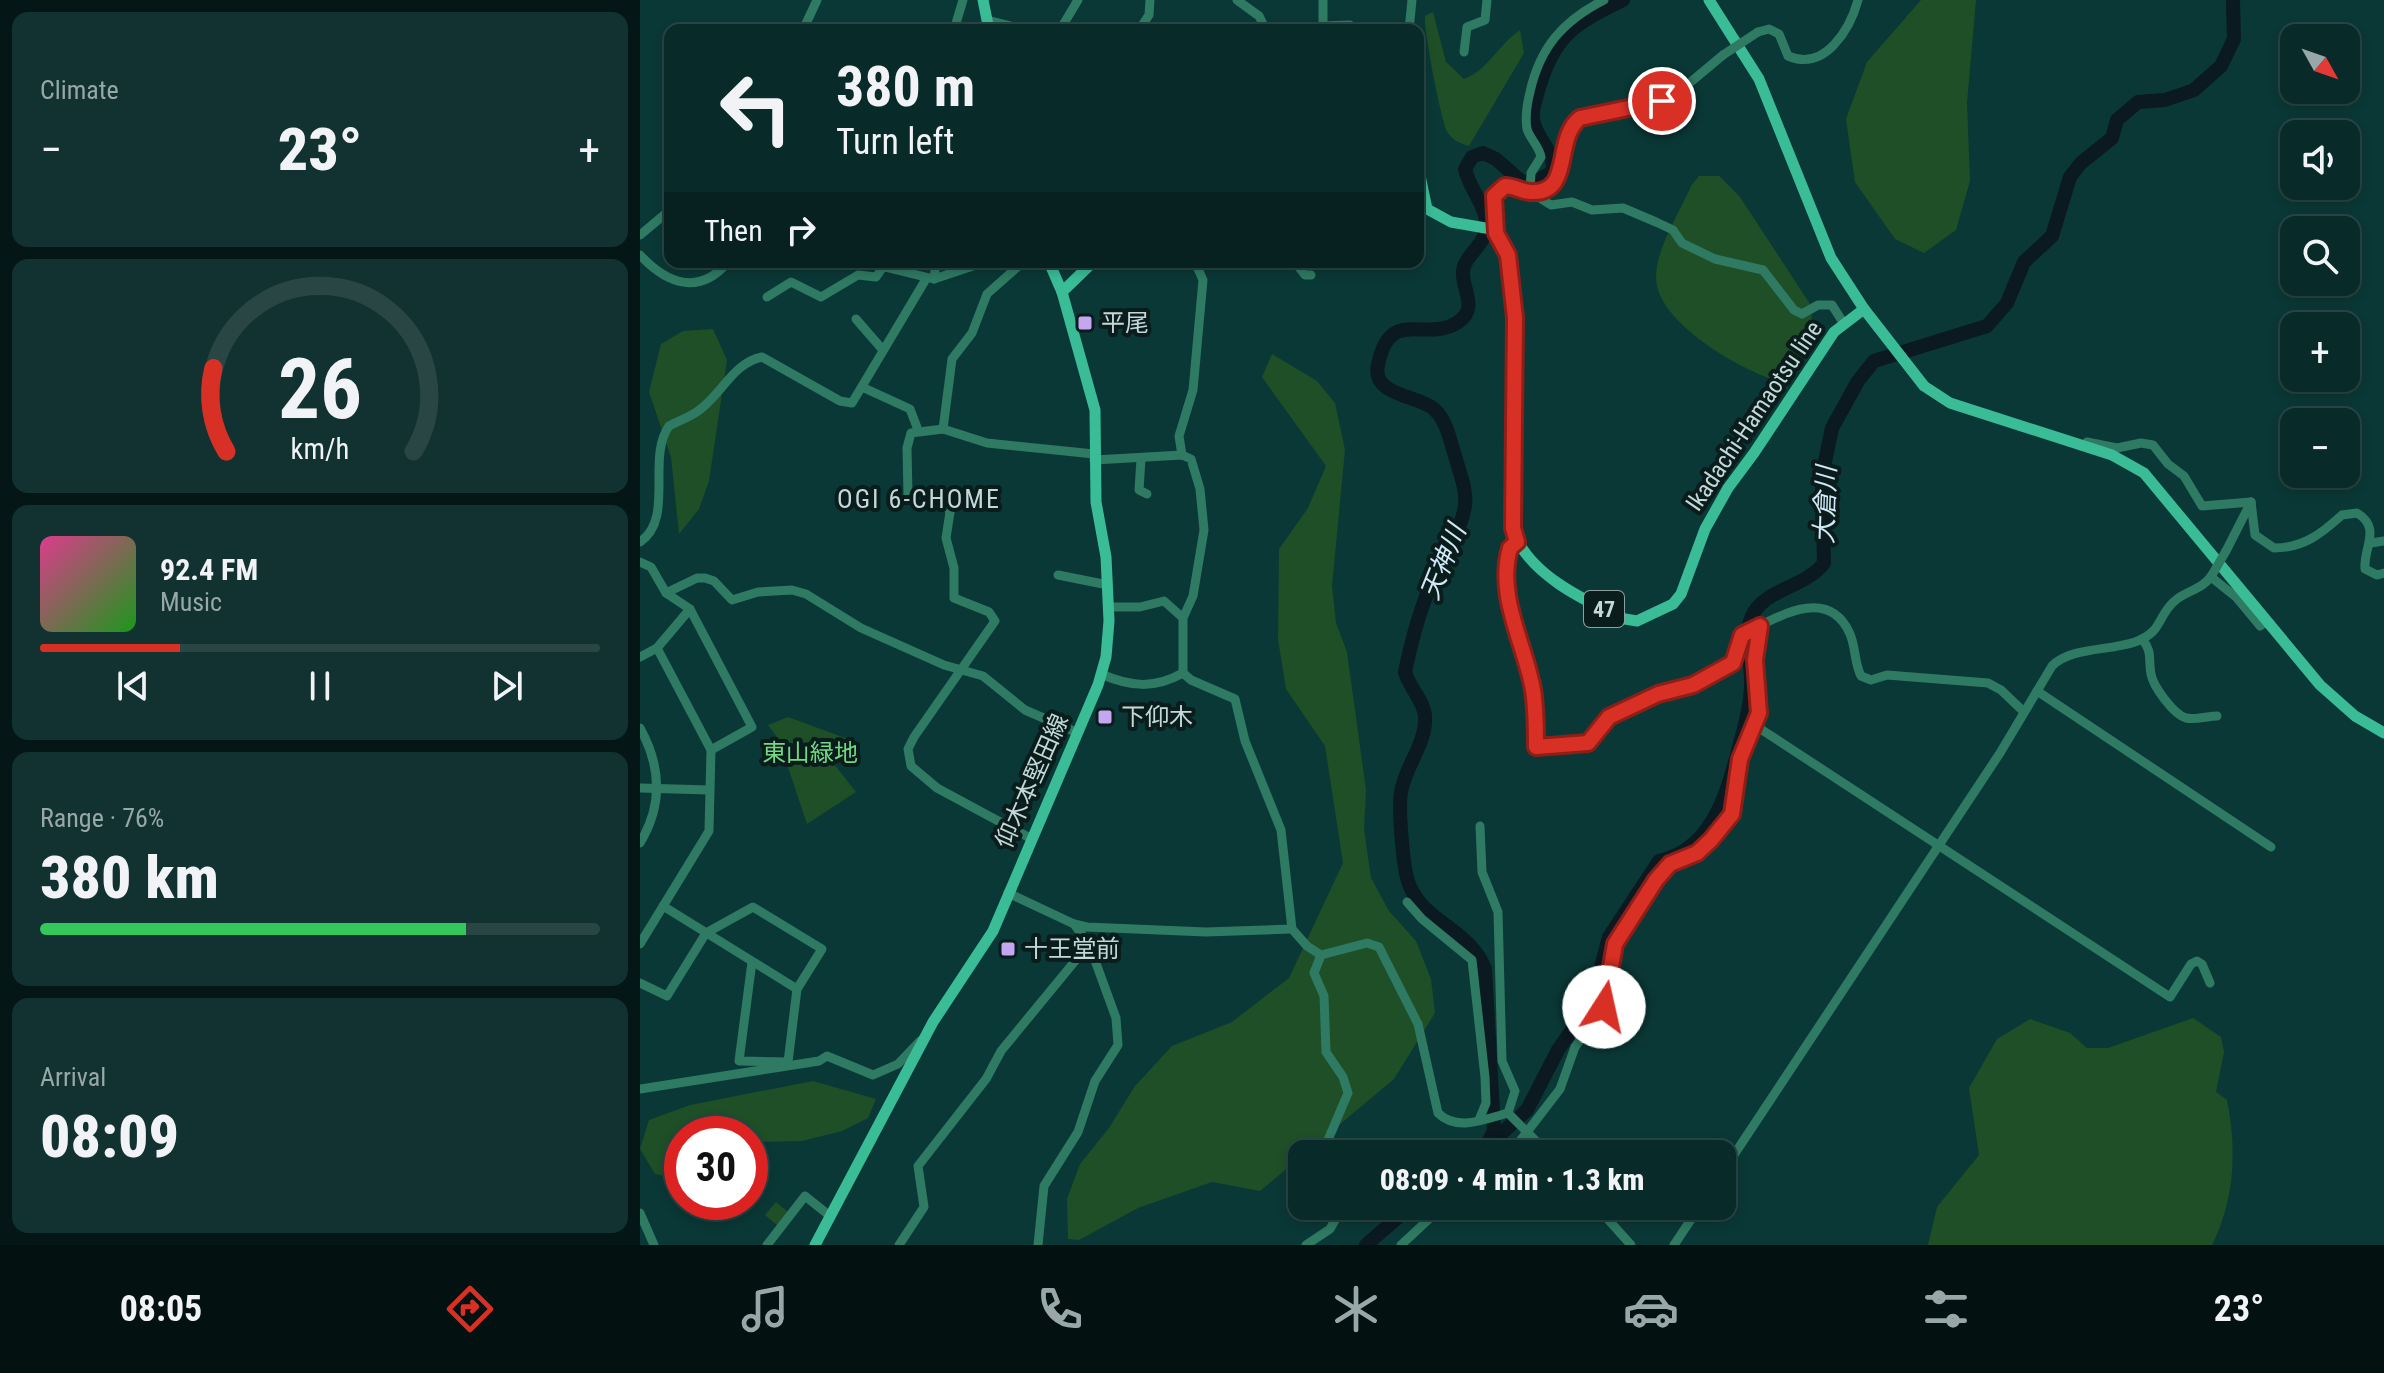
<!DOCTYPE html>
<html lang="en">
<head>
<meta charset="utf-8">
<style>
  body { margin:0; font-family:"Roboto Condensed","Noto Sans JP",sans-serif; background:#113230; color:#f1f3f6; height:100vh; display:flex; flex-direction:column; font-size:30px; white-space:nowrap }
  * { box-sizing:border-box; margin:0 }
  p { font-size:26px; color:#98a7a8 }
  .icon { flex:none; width:44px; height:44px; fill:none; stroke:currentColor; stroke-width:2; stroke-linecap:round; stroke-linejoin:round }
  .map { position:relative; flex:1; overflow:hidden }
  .panel { display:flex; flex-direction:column; gap:12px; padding:12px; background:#041716; width:640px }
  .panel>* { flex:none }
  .guide { position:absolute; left:24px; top:24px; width:760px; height:244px; border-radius:16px; box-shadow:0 4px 12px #0003,0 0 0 2px #294645; background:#082a28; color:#f1f3f6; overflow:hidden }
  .needle { width:52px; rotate:130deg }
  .fabs { position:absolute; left:1640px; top:24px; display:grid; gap:16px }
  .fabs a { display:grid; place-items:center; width:80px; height:80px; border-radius:16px; background:#082a28; box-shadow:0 4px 12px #0003,0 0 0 2px #294645; font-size:40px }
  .speed { position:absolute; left:24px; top:1116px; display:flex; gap:16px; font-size:40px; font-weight:700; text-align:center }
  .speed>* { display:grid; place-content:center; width:104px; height:104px; border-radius:50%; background:#082a28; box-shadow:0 4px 12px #0003,0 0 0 2px #294645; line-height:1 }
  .speed .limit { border:12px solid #d22; background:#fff; color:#111 }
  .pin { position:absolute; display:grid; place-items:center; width:68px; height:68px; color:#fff; margin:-34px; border:4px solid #fff; border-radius:50%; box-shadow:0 2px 8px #0007 }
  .me { position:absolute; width:88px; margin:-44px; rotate:10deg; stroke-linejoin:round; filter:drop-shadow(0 0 6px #0008) }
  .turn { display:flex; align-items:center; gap:28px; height:168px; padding:0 40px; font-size:36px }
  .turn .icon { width:104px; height:104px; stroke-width:2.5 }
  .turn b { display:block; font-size:56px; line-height:68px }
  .then { display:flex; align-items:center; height:76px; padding:0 40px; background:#0003; gap:16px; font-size:30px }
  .big { font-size:60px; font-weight:800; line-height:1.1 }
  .panel .tile { flex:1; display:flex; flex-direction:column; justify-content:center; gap:12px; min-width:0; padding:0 28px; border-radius:16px; background:#113230 }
  .panel .dial { align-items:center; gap:0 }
  .dial svg { height:208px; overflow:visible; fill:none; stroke:#294645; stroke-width:7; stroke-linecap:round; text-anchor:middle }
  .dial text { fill:#f1f3f6; stroke:none }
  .song { display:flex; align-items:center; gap:24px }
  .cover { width:96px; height:96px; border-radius:12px; background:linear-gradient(135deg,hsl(330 70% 55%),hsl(120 70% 35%)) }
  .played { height:8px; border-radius:4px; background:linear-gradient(90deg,#d93025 25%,#294645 25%) }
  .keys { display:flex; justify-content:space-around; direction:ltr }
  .heat { display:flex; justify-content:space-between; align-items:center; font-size:44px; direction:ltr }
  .charge { height:12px; border-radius:6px; background:linear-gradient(90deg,#34c759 76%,#294645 0) }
  .trip { position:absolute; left:648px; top:1140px; width:448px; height:80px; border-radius:16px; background:#082a28; box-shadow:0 4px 12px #0003,0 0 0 2px #294645; font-weight:800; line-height:80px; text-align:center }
  .tabs { display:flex; height:128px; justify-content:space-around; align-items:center; background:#031110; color:#98a7a8 }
  .tabs .icon { width:56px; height:56px }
  .tabs .on { color:#d93025 }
  .tabs b { font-size:36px; color:#f1f3f6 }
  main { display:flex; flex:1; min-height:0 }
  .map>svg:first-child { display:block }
</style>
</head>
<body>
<main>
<section class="panel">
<div class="tile"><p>Climate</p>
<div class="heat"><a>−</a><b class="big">23°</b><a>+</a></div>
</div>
<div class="tile dial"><svg viewBox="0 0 100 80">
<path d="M14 69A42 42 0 1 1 86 69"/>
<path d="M14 69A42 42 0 0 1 9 37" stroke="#d93025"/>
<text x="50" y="56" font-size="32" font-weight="700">26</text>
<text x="50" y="72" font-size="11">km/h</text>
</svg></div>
<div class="tile">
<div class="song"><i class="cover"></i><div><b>92.4 FM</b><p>Music</p></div></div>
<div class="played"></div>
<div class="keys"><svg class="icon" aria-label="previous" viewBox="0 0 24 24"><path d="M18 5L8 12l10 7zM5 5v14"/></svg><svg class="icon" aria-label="pause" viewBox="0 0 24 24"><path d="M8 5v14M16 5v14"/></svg><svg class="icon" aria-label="next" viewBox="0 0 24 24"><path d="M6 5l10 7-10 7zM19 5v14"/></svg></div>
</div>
<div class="tile"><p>Range · 76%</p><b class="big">380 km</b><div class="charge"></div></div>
<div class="tile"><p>Arrival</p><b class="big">08:09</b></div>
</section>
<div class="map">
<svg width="1744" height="1245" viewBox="0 0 1744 1245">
  <rect width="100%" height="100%" fill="#0a3836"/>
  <g fill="#1e4f27">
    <path d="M1281 0H1336L1327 103 1330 181 1316 230 1284 253 1255 239 1215 182 1206 119 1227 62Z"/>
    <path d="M793 12 806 62 824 79C848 70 858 45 880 30L884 53 829 146C820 144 813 140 808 133 802 126 783 27 785 16Z"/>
    <path d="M1059 176H1079L1100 197 1170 304C1176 332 1166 363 1144 383 1105 373 1017 324 1016 278 1016 248 1039 214 1051 186Z"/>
    <path d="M73 329 87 360 69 481 59 509 39 534 31 457 9 392 21 344 43 331Z"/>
    <path d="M632 354 677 381 695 403 705 450 692 586 696 623 707 652 726 790 724 829 731 878 749 911 776 941 791 979 795 1013 754 1079 620 1191 572 1182 498 1208 439 1240 428 1239 427 1199 440 1164 469 1128 495 1086 532 1046 592 1022 649 978 703 863 685 746 646 689 638 639 639 549 668 508 686 466 622 377Z"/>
    <path d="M148 717 208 739 209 747 194 764 216 792 167 824 139 740 128 725Z"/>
    <path d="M1553 1018 1581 1037 1584 1052 1576 1092 1587 1100C1597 1149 1595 1199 1572 1245H1288L1297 1207 1339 1155 1329 1088 1357 1039 1390 1019 1430 1033 1447 1048H1468Z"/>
    <path d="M173 1081 236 1099 228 1118 202 1131 162 1141 110 1142V1134H42V1179L15 1174 0 1149 9 1120 50 1105Z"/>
    <path d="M136 1202 148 1212 138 1226 125 1215Z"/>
  </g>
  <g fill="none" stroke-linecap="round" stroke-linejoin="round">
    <g stroke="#0b1921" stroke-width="14">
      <path d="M850 1144 887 1110 918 1050 952 1001 969 937 1019 861C1070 850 1085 799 1097 755 1103 731 1111 707 1111 683 1112 661 1102 637 1112 616 1124 589 1165 588 1184 563L1182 476 1192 428 1218 381 1234 361 1347 326 1367 303 1384 262 1412 236 1430 177 1441 163 1472 138 1477 120 1498 102 1525 100 1554 90 1581 66 1594 39 1593 0"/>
      <path d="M842 1154 854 1131 845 969C830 928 778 921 767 878 763 862 758 808 761 792 765 766 787 743 785 716 784 701 769 687 765 672 771 643 779 612 791 584 801 560 821 532 825 506 827 490 820 474 816 459 810 442 808 422 794 409 778 395 731 396 738 365 750 305 786 344 818 322 843 306 814 282 826 262 835 247 850 238 846 219 843 202 829 187 825 169L832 157 843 153 856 159 882 182 898 180 912 172C916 154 901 143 895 127 890 115 895 102 898 91 914 35 934 24 983 0"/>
      <path d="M726 1245 771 1206"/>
    </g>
    <g stroke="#2f7a62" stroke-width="9">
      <path d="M597 0 619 16 626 30"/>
      <path d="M683 0V30"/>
      <path d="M964 0C923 21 900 47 890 92 887 104 885 117 887 129 890 139 899 146 901 157L891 173 890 192 911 205 932 202 952 210 983 208 1016 222 1033 230 1042 243 1075 259 1123 270 1154 310 1162 314 1178 305H1192L1204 324"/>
      <path d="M347 20 386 30"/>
      <path d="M683 26 710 25"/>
      <path d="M163 30 177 0"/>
      <path d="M314 30 323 0"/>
      <path d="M420 30 438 0"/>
      <path d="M499 30 509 15 510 0"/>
      <path d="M769 30 772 0"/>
      <path d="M1118 32 1129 29 1139 34 1148 56C1185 72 1210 29 1218 0"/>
      <path d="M824 52 827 27 845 20 847 0"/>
      <path d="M856 233V191L865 186C873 186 881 191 890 192 933 196 913 140 940 118L1034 96 1083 55"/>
      <path d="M0 235 30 210"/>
      <path d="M0 255C27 284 59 296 88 262"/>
      <path d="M224 262 294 279 345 262"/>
      <path d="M655 262 665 275H671"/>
      <path d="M294 279 296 262"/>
      <path d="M127 297 151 282 181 297 218 275 236 277 243 267"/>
      <path d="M216 319 242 349"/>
      <path d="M222 387 270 409 278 430"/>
      <path d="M303 429 312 359 332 333 347 294 383 262"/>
      <path d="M1443 446 1447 442 1477 448 1501 443 1513 445 1528 464 1544 476 1562 506 1611 502"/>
      <path d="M542 455 539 436 553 390 563 280 555 262"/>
      <path d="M501 459 499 490 507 494"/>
      <path d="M454 460 542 455 551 459 560 489 564 530 553 596 543 618V673L551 680 595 699 605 741 641 830 652 929 667 946 681 955 727 943 739 947 778 1024 798 1113C817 1132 845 1119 868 1113L875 1091 862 1061 858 912 842 872 840 826"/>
      <path d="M1611 502 1615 535 1634 548C1664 548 1682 533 1702 515L1717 513C1742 528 1723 548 1725 569L1737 575 1744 573"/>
      <path d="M0 542C35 518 6 459 29 426 40 420 54 416 63 407 84 390 94 363 122 357L200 401 212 403 286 279"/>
      <path d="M877 542 870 548C856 596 885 644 893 690 896 709 896 728 896 747L948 743 969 717 989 711 1018 694 1053 685 1093 663 1102 635C1136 618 1188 584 1210 634 1216 648 1214 662 1221 676L1231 680 1247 675 1348 683 1361 690 1384 712"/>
      <path d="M1731 543 1744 541"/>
      <path d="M1586 551 1611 502"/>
      <path d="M0 562 11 567 26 593 57 578H65L74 581 92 600 118 592 152 590 166 594 221 628 304 665 343 676 385 710 438 733"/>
      <path d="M418 575 468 585"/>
      <path d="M1571 577 1596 597 1620 626 1627 621"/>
      <path d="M26 593 50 609"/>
      <path d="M469 607H500L524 601 543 618"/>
      <path d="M1502 639C1513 652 1508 659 1511 674 1513 686 1533 714 1546 718 1555 720 1568 716 1577 716"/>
      <path d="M0 657 17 648 50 609 112 727 71 750"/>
      <path d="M461 674C491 687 514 689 543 673"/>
      <path d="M1397 691 1631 847"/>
      <path d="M1116 726 1530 997 1551 964 1557 961 1562 964 1570 983"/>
      <path d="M0 728C21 766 23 805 0 843"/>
      <path d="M0 788 69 790"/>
      <path d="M390 838 297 788 271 766 268 749 274 737 355 621 349 612 314 598V568L306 538 310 512 304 502 275 500 268 495 267 448 271 433 303 429 347 443 454 454"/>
      <path d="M368 893 434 924 447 927 566 932 652 929"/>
      <path d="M767 902 782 919 832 960 845 1077 846 1103 839 1120"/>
      <path d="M23 906 157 989"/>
      <path d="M0 944 69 831 71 750 17 648"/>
      <path d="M681 955 674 973 684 996 686 1052 703 1077 708 1093 682 1154"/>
      <path d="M0 983 27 996 66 933 113 907 182 949 157 989 148 1062 99 1061 112 962"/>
      <path d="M0 1089 179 1061 187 1056 233 1075 258 1064 280 1041"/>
      <path d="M868 1113 909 1154"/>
      <path d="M862 1154 880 1141 920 1089 935 1047 964 1007 975 944 1016 880 1030 864 1057 853 1071 840 1092 814 1100 759 1119 713 1115 660 1120 626"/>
      <path d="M1082 1173 1360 753 1412 666C1431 647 1469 651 1495 642 1525 631 1516 615 1537 599 1549 590 1563 589 1572 575"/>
      <path d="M956 1206 991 1245"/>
      <path d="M0 1213 14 1245"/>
      <path d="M127 1245 165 1196 190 1216"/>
      <path d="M259 1245 284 1207 278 1166 346 1079 361 1051 449 944"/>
      <path d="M398 1245 404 1186 438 1132 455 1081 478 1045 476 1018 449 944 434 924"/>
      <path d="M666 1245 690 1229 695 1220 692 1206"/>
      <path d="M761 1245 803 1206"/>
      <path d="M1034 1245 1060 1206"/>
    </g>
    <g stroke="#3abd97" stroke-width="11">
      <path d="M343 0 349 30"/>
      <path d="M1069 0 1119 79 1191 258 1224 309 1284 386 1310 403 1472 455 1504 473 1680 685 1715 716 1744 733"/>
      <path d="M778 166 787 209 811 222 851 229 868 255 873 288V528C885 573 945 601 985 619L997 621 1033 604 1041 594 1065 529 1088 488 1114 453 1194 332 1224 309"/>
      <path d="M409 262 422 292 453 262"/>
      <path d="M175 1245 293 1022 353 931 458 685 466 657 469 621 466 557 456 502 455 410 422 292"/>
    </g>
    <g stroke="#2f7a62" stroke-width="9">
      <path d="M1083 55 1118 32"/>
      <path d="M1572 575 1586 551"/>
    </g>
  </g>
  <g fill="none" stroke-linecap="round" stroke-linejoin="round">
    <defs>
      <path id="route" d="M964 1007 975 944 1016 880 1030 864 1057 853 1071 840 1092 814 1100 759 1119 713 1115 660 1120 626 1102 635 1093 663 1053 685 1018 694 969 717 948 743 896 747C896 728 896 709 893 690 885 644 856 596 870 548L877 542 873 528 875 318 868 255 856 233 854 196 865 186C874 186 881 191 890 192 934 195 913 139 940 118L1022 101"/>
    </defs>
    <use href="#route" stroke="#8d1f18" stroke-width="20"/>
    <use href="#route" stroke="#d93025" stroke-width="14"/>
  </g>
  <g fill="#c5a7f1" stroke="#0a1c1b" stroke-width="3">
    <rect x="437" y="315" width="16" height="16" rx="4"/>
    <rect x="457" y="709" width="16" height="16" rx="4"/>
    <rect x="360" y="941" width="16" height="16" rx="4"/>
  </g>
  <g text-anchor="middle" stroke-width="8" stroke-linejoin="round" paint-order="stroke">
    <rect fill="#0a1c1b" stroke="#8ca09f" stroke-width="2" x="944" y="591" width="40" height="36" rx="6"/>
    <g font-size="22" font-weight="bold" fill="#c3d9d7">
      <text x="964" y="617">47</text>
    </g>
    <g font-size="24" fill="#c3d9d7" stroke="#0a1c1b" text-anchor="start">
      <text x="461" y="331">平尾</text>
      <text x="481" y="725">下仰木</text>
      <text x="384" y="957">十王堂前</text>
    </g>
    <g font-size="24" fill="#c3d9d7" stroke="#0a1c1b">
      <text transform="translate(1114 416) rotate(-56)" y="8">Ikadachi-Hamaotsu line</text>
      <text transform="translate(392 781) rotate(-66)" y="8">仰木本堅田線</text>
    </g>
    <g font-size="24" fill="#73d982" stroke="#0a1c1b">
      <text x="170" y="761">東山緑地</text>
    </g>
    <g font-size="26" letter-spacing="2" fill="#c3d9d7" stroke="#0a1c1b">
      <text x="279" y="508">OGI 6-CHOME</text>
    </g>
    <g font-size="26" font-style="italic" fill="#d1e8f6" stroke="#0a1c1b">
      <text transform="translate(1185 505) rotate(-88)" y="9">大倉川</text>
      <text transform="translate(803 562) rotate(-68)" y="9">天神川</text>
    </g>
  </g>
</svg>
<div class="fabs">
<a><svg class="needle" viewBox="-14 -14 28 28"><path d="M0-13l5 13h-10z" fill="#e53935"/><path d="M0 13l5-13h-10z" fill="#98a7a8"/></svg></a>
<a><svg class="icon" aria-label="sound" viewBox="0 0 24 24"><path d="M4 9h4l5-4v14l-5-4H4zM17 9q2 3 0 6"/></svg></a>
<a><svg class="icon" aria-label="search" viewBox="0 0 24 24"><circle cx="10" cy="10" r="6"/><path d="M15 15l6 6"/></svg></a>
<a>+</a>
<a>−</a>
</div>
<div class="speed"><div class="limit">30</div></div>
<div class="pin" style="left:1022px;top:101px;background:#d93025"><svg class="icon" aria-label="arrive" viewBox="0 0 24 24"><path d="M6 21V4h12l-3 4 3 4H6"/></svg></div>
<svg class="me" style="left:964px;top:1007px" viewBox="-20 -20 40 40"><circle r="19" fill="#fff"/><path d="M0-13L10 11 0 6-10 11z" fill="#d93025"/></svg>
<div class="trip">08:09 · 4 min · 1.3 km</div>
<div class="guide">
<div class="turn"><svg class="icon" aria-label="left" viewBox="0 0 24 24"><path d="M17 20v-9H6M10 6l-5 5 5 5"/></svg><div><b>380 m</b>Turn left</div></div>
<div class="then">Then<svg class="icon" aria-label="right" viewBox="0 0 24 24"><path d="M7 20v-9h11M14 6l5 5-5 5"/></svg></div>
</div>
</div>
</main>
<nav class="tabs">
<b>08:05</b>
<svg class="icon on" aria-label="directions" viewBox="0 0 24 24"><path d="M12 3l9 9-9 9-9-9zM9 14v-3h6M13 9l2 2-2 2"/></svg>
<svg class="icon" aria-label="music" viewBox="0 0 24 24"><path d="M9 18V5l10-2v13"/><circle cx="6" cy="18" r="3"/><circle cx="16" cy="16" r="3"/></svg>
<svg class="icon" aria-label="phone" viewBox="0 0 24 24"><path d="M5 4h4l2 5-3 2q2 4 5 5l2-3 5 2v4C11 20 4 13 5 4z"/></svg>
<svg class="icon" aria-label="climate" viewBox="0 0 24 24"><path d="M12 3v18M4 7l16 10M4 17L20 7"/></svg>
<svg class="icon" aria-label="car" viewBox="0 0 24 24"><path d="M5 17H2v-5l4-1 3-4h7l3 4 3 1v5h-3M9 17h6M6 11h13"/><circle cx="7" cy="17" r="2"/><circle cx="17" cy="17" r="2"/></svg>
<svg class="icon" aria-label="filters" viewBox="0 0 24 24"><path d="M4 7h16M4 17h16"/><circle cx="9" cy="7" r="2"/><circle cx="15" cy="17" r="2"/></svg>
<b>23°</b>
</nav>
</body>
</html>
